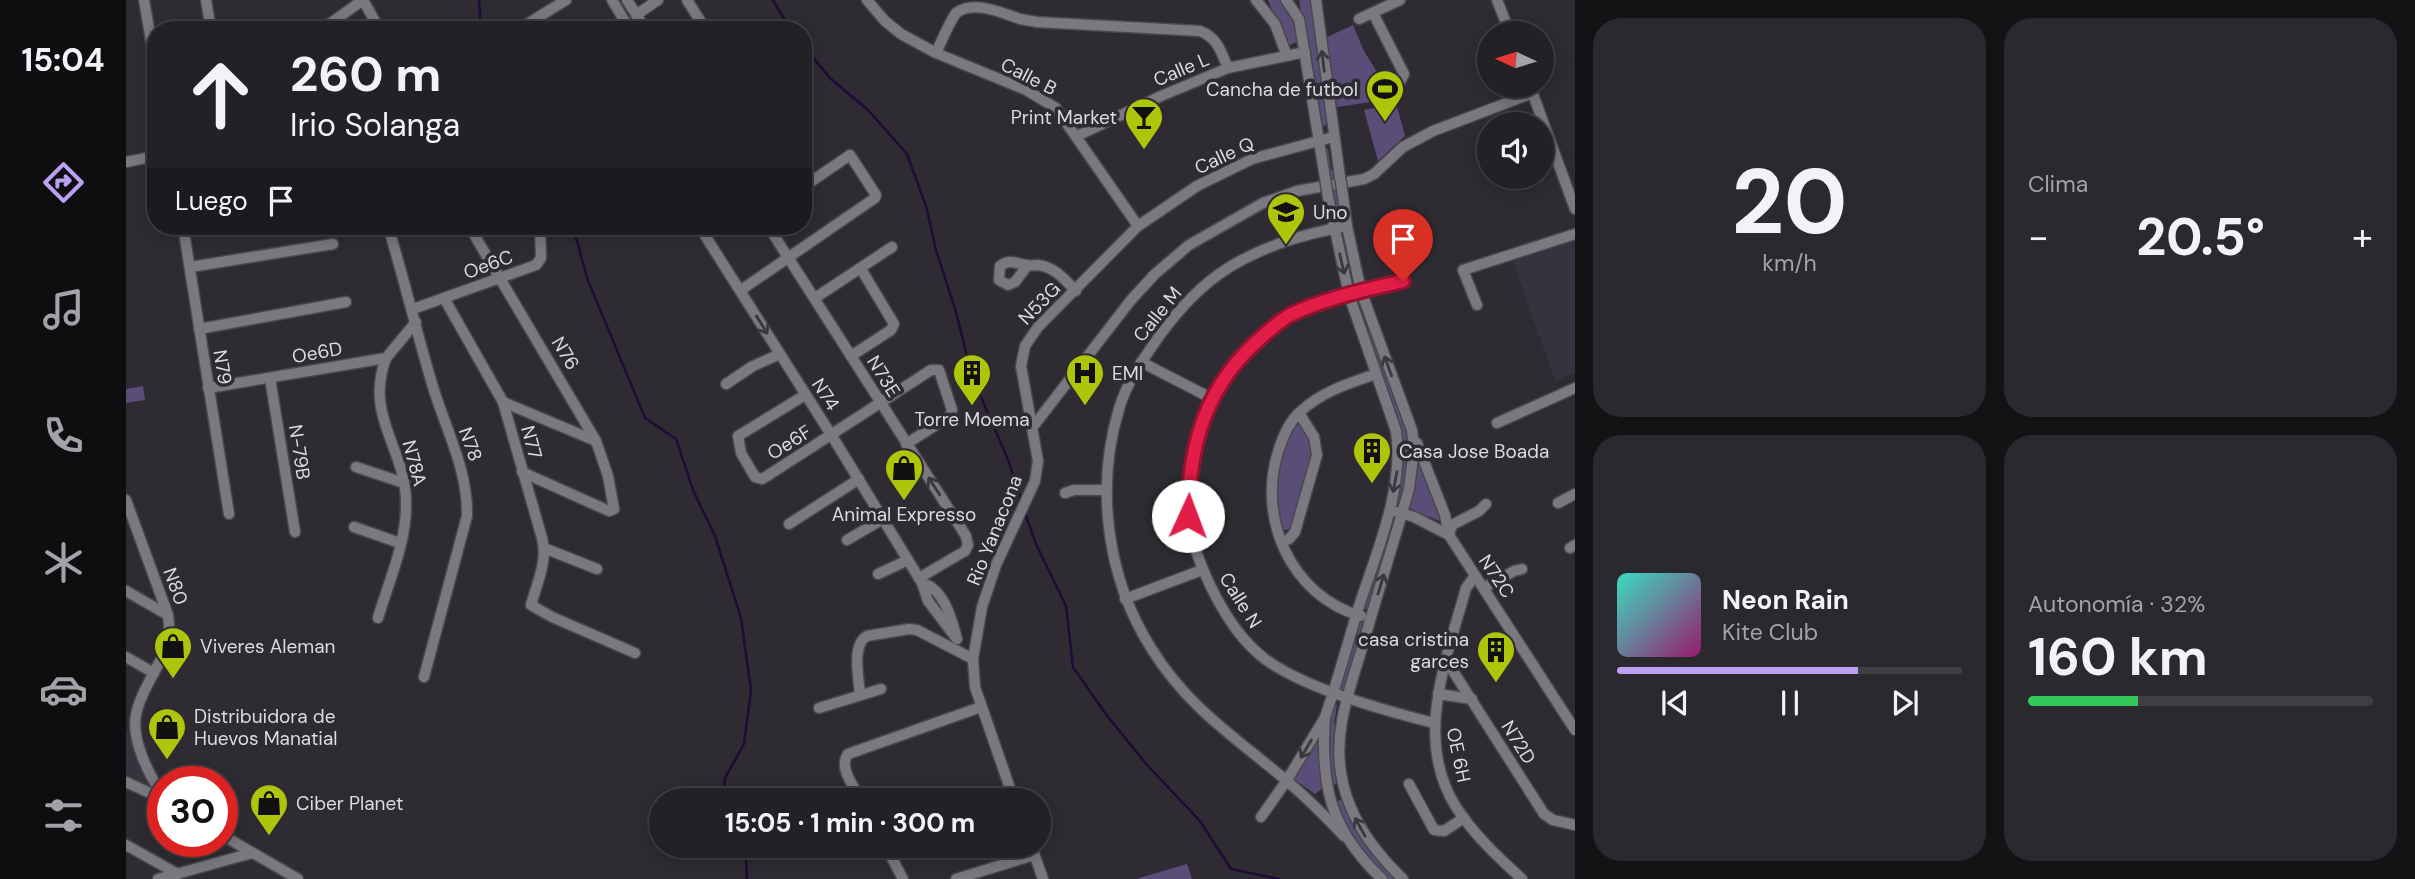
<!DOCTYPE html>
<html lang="es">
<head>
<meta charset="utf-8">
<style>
  body { margin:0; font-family:"DM Sans",sans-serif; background:#2a292e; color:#f1f3f6; height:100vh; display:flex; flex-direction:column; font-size:26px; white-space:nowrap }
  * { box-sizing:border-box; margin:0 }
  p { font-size:23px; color:#a2a3a7 }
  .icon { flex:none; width:38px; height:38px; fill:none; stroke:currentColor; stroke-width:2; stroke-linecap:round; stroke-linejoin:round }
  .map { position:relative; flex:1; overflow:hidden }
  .details { display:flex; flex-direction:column; gap:18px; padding:18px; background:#131215; width:840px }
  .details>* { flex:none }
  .top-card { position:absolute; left:21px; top:21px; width:665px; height:214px; border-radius:28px; box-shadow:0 4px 18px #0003,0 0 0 2px #3f3e43; background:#222126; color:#f1f3f6; overflow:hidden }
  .needle { width:46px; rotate:274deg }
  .fabs { position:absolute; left:1351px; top:21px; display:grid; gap:14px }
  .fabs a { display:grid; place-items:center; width:77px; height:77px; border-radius:50%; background:#222126; box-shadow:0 4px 18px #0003,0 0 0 2px #3f3e43; font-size:35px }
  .speed { position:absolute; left:21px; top:766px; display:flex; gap:14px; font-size:35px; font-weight:700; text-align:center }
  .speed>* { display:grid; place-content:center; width:91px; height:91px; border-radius:50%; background:#222126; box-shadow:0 4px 18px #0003,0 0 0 2px #3f3e43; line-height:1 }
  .speed .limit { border:10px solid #d22; background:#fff; color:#111 }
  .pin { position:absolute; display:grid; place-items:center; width:60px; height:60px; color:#fff; margin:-72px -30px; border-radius:50% 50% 50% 0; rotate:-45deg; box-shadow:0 0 7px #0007 }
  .pin .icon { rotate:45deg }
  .me { position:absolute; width:77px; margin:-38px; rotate:2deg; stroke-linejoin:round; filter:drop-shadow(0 0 5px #0008) }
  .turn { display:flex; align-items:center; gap:24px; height:147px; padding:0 28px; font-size:32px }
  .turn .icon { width:91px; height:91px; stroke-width:2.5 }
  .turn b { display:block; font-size:49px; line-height:60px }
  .then { display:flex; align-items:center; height:66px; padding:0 28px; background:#0003; gap:14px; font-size:26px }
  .big { font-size:52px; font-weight:700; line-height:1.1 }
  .details .tile { flex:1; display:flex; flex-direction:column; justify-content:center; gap:10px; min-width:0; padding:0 24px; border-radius:28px; background:#2a292e }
  .details .dial { align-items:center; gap:0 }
  .dial b { font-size:91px; line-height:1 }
  .song { display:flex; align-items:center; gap:21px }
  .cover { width:84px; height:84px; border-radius:10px; background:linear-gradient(135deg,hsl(170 70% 55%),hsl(320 70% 35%)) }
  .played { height:7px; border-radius:4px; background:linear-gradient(90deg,#bca0f2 70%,#3f3e43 70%) }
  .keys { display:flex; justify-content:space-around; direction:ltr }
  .heat { display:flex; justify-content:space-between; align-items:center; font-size:38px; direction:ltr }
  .charge { height:10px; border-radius:5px; background:linear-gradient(90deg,#34c759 32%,#3f3e43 0) }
  .details .tiles { flex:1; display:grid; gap:18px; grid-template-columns:repeat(2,1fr) }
  .trip { position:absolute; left:523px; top:788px; width:402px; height:70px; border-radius:35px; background:#222126; box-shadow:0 4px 18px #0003,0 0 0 2px #3f3e43; font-weight:700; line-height:70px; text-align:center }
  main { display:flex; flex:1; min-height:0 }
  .dock { display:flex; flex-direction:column; width:126px; justify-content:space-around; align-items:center; background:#0e0d0f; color:#a2a3a7 }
  .dock .icon { width:49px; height:49px }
  .dock .on { color:#bca0f2 }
  .dock b { font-size:32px; color:#f1f3f6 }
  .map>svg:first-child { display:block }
</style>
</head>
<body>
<main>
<nav class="dock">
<b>15:04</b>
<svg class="icon on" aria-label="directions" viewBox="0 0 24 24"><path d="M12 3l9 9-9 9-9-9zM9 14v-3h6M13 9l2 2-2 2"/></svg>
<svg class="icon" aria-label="music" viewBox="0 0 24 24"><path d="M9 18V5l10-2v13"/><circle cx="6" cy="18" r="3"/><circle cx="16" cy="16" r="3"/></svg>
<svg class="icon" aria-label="phone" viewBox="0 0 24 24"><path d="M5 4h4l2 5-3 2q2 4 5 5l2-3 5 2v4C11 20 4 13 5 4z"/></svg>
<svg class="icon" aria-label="climate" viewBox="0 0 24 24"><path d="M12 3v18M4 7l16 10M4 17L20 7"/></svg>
<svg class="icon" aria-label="car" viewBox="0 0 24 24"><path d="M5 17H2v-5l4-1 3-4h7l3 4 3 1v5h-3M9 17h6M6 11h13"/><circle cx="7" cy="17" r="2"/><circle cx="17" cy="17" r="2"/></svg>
<svg class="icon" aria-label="filters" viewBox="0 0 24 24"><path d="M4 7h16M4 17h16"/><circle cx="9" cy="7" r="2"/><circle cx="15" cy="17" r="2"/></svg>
</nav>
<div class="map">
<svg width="1449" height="879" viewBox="0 0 1449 879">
  <rect width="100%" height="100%" fill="#2e2c32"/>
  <g fill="#36333f">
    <path d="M1449 239V372L1429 381 1387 261Z"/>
    <path d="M0 729 27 784 24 788 0 776Z"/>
  </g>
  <g fill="#5a4d77">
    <path d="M1142 0H1156L1170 20 1174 40 1161 47Z"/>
    <path d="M1173 0H1184L1202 123 1197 127Z"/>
    <path d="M1227 25 1238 51 1254 77 1258 100 1211 107 1199 38Z"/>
    <path d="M1270 103 1279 136 1252 161 1238 110Z"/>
    <path d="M1200 148 1202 149 1205 169 1210 174 1216 215 1212 219 1208 216 1198 150Z"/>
    <path d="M1228 299 1232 302 1240 328 1245 330 1279 418 1282 437 1284 456 1276 503 1272 505 1269 501 1276 463Z"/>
    <path d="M17 386 19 400 0 403V389Z"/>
    <path d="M1173 424 1180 428 1187 454 1166 529 1157 530C1148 503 1146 442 1173 424Z"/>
    <path d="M1292 452 1316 522 1286 510 1281 504Z"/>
    <path d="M1268 516 1271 521 1243 609H1239L1236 607 1264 517Z"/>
    <path d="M1237 620 1239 624 1220 688 1215 690 1213 685 1233 621Z"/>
    <path d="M1207 704 1211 705 1208 723 1211 729 1212 783 1204 787C1201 760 1200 730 1207 704Z"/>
    <path d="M1189 741H1194L1198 787 1189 794 1169 780 1168 776Z"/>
    <path d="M1217 799C1230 831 1247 855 1272 879H1260L1232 850 1209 802Z"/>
    <path d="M1061 864 1066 879H1010Z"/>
  </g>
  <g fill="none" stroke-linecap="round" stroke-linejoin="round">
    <g stroke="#1e0b38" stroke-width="2.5">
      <path d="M353 0 355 30"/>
      <path d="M647 0 665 30"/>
      <path d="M677 46 705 79 742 110 781 154 800 206 810 250 830 312 846 376 883 462 895 500"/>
      <path d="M447 226 461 278 519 418 550 439 567 490 589 536 615 618 625 690 618 744 599 778 598 800"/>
      <path d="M899 513 910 544 940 606 947 667 979 713 1021 765 1074 821 1105 869 1153 879"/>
      <path d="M609 845 620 859 621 879"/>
    </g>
    <defs>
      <g id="minor">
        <path d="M18 0 30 70"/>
        <path d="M80 0 85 30"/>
        <path d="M237 0 254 30"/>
        <path d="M486 0 504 30"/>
        <path d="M501 0 520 30"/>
        <path d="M561 0 580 30"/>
        <path d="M741 0 759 21 775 34 810 53 900 90 930 108 1012 226"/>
        <path d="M1130 0 1149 24 1161 56"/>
        <path d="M1160 0 1173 19 1199 178"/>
        <path d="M1190 0 1214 177"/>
        <path d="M1371 0 1384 33"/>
        <path d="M1247 13 1278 74 1275 80 1266 85"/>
        <path d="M510 15 532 0"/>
        <path d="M1233 19 1274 0"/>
        <path d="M398 26 440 0"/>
        <path d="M160 27 164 30"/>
        <path d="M195 30 237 0"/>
        <path d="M487 30 499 22"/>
        <path d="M607 30 608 29"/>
        <path d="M810 53C816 40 822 25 830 13 847 0 874 12 894 19 899 20 905 21 911 22L1074 31C1092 38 1095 52 1102 68"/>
        <path d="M1404 86 1449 209"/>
        <path d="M951 136 1035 96 1102 68 1179 52"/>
        <path d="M0 162 30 156"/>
        <path d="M1216 189 1221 226 1235 291 1286 430 1288 449 1283 489C1269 539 1253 588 1239 638 1231 666 1221 693 1216 721 1204 786 1232 836 1277 879"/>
        <path d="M1202 197 1223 295 1270 431C1278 489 1252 548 1234 603 1222 641 1212 680 1199 717 1194 786 1205 831 1256 879"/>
        <path d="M57 226 103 514"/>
        <path d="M262 226C278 279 291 334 307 387 320 430 342 470 341 516L298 677"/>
        <path d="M343 226 470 441 482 476 488 509 483 511 396 472"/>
        <path d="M573 226 706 436 796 583 802 601 831 639"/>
        <path d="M642 226 840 536 842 545 839 551 793 578"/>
        <path d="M901 266 889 282 882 285 873 280 874 266C884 258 890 264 901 265 905 266 908 265 912 265 929 267 939 280 950 291"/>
        <path d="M64 267 207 244"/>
        <path d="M1277 281C1241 290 1193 298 1161 317 1134 333 1099 371 1085 398 1070 427 1058 485 1062 517 1066 546 1077 572 1090 597 1103 621 1117 642 1139 659 1178 688 1260 711 1308 723"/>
        <path d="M615 290 749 198 750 195 724 155 677 187"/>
        <path d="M318 298 377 402 416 538C422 561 411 583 405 605L426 617 509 653"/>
        <path d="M689 298 766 247"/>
        <path d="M1351 305 1337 270 1449 234"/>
        <path d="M287 309 410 265 415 258 414 226"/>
        <path d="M73 329 220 302"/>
        <path d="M725 356 765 330 768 324 735 269"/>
        <path d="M1015 362 1085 398"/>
        <path d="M144 378 169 532"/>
        <path d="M600 384 627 366 654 354"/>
        <path d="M82 388 260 358 290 322"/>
        <path d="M679 395 612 436 615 453 629 477 636 479 641 476 805 370H813L826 410 824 416 780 444"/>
        <path d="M377 402 470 441"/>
        <path d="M1371 423 1449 388"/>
        <path d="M906 428 1005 300 1029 274 1063 245 1137 203 1171 191 1238 179 1248 174 1277 147 1307 131 1407 93"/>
        <path d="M1291 443 1319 515 1323 535 1449 730"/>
        <path d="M230 467 278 483"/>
        <path d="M939 493 948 490H981"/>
        <path d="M0 500 42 615C46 643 39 652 26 676 20 688 12 701 10 715 5 740 23 775 37 796"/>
        <path d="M1432 503 1449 494"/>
        <path d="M1271 512 1288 517 1323 535"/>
        <path d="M663 524 733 479"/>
        <path d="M228 527 274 543"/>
        <path d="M1323 535 1326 525 1353 511 1360 504"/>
        <path d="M721 540 757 519"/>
        <path d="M1156 542 1163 539 1169 532 1191 455 1188 437 1173 413"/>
        <path d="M418 548 471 569"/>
        <path d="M1444 548 1449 545"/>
        <path d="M752 574 782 560"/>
        <path d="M1349 576 1340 588C1321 658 1287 739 1330 807 1348 835 1372 857 1396 879"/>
        <path d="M796 583C817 588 825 617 830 635"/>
        <path d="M1358 588 1388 571 1396 569"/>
        <path d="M0 591 42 615"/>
        <path d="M999 599 1076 570"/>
        <path d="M1235 616C1164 596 1130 516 1153 449 1157 436 1164 421 1174 412 1195 392 1223 383 1250 374"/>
        <path d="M252 618C263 581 281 541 280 503 280 448 238 417 260 358"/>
        <path d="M0 657 28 673"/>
        <path d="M1320 660 1418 814 1427 820 1449 825"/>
        <path d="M1312 694 1346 699"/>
        <path d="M734 695C733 679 725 645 741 636L783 629 791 630 847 659"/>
        <path d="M693 708 755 689"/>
        <path d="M0 782 37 799"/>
        <path d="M1283 784 1308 830 1318 831 1338 818"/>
        <path d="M735 800C728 786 712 768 722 754L855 707"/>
        <path d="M888 800 849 687 847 659 856 607 870 565 909 481 912 461 895 366 899 346 912 327 1012 226 1071 186 1126 159 1207 137"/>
        <path d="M1135 817 1161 780 1198 719"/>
        <path d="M96 835 172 879"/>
        <path d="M1218 836C1200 817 1181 798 1161 781 1109 737 1062 708 1025 648 981 578 969 488 993 409 1001 381 1018 358 1034 335 1053 309 1075 285 1102 268 1139 245 1179 234 1221 226"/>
        <path d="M0 845 52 874"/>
        <path d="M759 845 777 879"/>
        <path d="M905 845 917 879"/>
        <path d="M32 879 126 853"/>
        <path d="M830 879 908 855"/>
      </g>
    </defs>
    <use href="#minor" stroke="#49484d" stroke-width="13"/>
    <use href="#minor" stroke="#7b7980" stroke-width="10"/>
    <defs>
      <g id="minor-bridge">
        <path d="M1214 177 1216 189"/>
        <path d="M1199 178 1202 197"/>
      </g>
    </defs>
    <use href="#minor-bridge" stroke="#49484d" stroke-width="13" stroke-linecap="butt"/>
    <use href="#minor-bridge" stroke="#7b7980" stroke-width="10"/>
  </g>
  <defs><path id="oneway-shaft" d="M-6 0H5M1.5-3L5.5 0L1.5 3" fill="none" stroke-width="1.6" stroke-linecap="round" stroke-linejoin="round" transform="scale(1.75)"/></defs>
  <g stroke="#3a383e">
    <use href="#oneway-shaft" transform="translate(1197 61) rotate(-97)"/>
    <use href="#oneway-shaft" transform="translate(1216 264) rotate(77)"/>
    <use href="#oneway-shaft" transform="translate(636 325) rotate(58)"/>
    <use href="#oneway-shaft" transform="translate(1262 366) rotate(-110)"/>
    <use href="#oneway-shaft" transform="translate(1269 482) rotate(101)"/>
    <use href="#oneway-shaft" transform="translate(808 486) rotate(-123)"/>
    <use href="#oneway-shaft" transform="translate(1255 584) rotate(-73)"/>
    <use href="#oneway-shaft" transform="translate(1180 749) rotate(121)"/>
    <use href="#oneway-shaft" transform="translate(1234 827) rotate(-119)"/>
  </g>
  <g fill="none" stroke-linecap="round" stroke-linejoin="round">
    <defs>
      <path id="route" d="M1062 516C1063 450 1077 393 1126 346 1138 335 1150 323 1164 315 1199 298 1240 290 1277 281"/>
    </defs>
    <use href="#route" stroke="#92132f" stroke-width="18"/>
    <use href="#route" stroke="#e11d48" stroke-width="12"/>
  </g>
  <defs>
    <symbol id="stadium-pin" viewBox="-11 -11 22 30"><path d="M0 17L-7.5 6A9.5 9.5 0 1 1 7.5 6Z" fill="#aec60a" stroke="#2e2c32"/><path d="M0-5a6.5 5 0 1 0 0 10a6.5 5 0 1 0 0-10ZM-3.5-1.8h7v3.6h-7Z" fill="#111"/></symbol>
    <symbol id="bar-pin" viewBox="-11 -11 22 30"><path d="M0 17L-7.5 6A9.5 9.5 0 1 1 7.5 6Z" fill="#aec60a" stroke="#2e2c32"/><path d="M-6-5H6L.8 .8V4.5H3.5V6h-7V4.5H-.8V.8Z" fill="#111"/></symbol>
    <symbol id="university-pin" viewBox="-11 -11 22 30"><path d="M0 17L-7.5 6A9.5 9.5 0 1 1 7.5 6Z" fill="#aec60a" stroke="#2e2c32"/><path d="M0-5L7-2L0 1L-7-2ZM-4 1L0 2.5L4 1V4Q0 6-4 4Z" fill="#111"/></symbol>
    <symbol id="building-pin" viewBox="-11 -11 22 30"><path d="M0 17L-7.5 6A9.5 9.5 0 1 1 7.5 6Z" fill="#aec60a" stroke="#2e2c32"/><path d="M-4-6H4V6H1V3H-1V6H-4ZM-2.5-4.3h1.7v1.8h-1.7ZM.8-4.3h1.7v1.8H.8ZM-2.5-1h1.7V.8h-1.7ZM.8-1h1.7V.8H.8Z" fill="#111"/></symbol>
    <symbol id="hospital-pin" viewBox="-11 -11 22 30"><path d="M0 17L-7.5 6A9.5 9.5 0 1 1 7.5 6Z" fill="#aec60a" stroke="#2e2c32"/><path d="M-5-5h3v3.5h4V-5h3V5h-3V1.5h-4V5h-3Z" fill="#111"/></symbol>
    <symbol id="shop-pin" viewBox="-11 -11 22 30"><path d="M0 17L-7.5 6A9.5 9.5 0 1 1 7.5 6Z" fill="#aec60a" stroke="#2e2c32"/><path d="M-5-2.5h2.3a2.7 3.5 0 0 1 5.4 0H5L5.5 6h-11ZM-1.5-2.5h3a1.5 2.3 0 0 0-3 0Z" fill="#111"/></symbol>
  </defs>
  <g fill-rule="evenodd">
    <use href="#stadium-pin" x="1237" y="67" width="44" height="60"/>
    <use href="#bar-pin" x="996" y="95" width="44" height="60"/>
    <use href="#university-pin" x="1138" y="190" width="44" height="60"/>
    <use href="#building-pin" x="824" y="351" width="44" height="60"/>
    <use href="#hospital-pin" x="937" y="351" width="44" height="60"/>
    <use href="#building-pin" x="1224" y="429" width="44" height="60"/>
    <use href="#shop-pin" x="756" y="446" width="44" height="60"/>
    <use href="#shop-pin" x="25" y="624" width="44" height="60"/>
    <use href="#building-pin" x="1348" y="628" width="44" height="60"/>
    <use href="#shop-pin" x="19" y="705" width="44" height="60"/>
    <use href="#shop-pin" x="121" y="781" width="44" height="60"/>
  </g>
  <g text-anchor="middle" stroke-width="7" stroke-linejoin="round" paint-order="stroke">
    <g font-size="19" fill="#dcdbdf" stroke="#2e2c32">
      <text transform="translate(1055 69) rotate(-23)" y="7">Calle L</text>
      <text transform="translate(903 76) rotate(27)" y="7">Calle B</text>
      <text transform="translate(1098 155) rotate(-25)" y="7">Calle Q</text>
      <text transform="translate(362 264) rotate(-20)" y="7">Oe6C</text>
      <text transform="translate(913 303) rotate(-46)" y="7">N53G</text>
      <text transform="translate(1031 314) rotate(-51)" y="7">Calle M</text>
      <text transform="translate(191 352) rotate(-10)" y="7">Oe6D</text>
      <text transform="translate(440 353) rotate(59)" y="7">N76</text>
      <text transform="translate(97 367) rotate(81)" y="7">N79</text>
      <text transform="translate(758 376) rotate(58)" y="7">N73E</text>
      <text transform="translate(700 394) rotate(57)" y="7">N74</text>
      <text transform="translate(406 442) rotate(75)" y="7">N77</text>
      <text transform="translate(663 442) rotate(-32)" y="7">Oe6F</text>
      <text transform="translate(345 444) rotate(70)" y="7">N78</text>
      <text transform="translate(174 452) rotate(81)" y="7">N-79B</text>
      <text transform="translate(289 463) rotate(75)" y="7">N78A</text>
      <text transform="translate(868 530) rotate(-68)" y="7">Rio Yanacona</text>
      <text transform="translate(1371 576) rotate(56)" y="7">N72C</text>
      <text transform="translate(50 586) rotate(70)" y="7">N80</text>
      <text transform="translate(1115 600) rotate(58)" y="7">Calle N</text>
      <text transform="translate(1393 742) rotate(58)" y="7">N72D</text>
      <text transform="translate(1333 755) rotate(78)" y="7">OE 6H</text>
    </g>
    <g font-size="19" fill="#dcdbdf" stroke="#2e2c32" text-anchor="start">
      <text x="1232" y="96" text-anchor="end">Cancha de futbol</text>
      <text x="991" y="124" text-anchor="end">Print Market</text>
      <text x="1187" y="219">Uno</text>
      <text x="986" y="380">EMI</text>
      <text x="846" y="426" text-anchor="middle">Torre Moema</text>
      <text x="1273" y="458">Casa Jose Boada</text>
      <text x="778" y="521" text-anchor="middle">Animal Expresso</text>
      <text x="1343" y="646" text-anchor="end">casa cristina<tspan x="1343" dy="22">garces</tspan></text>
      <text x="74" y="653">Viveres Aleman</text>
      <text x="68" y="723">Distribuidora de<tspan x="68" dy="22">Huevos Manatial</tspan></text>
      <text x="170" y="810">Ciber Planet</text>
    </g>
  </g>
</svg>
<div class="fabs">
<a><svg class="needle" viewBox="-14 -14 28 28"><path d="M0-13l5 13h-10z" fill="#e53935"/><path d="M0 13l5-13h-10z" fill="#a2a3a7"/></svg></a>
<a><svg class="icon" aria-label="sound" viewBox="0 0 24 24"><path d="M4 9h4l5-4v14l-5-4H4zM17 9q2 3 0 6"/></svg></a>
</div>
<div class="speed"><div class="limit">30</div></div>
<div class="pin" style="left:1277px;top:281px;background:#d93025"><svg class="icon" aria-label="arrive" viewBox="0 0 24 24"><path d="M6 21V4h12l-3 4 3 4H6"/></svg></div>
<svg class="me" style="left:1062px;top:516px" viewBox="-20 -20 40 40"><circle r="19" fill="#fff"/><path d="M0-13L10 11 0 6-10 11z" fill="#e11d48"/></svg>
<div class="trip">15:05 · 1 min · 300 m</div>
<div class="top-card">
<div class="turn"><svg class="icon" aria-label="ahead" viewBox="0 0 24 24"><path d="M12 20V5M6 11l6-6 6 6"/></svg><div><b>260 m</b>Irio Solanga</div></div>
<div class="then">Luego<svg class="icon" aria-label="arrive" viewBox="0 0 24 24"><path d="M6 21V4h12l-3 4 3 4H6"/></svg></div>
</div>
</div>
<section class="details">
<div class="tiles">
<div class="tile dial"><b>20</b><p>km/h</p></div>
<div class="tile"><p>Clima</p>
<div class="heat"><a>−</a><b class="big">20.5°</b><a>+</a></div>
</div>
<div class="tile">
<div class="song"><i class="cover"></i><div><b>Neon Rain</b><p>Kite Club</p></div></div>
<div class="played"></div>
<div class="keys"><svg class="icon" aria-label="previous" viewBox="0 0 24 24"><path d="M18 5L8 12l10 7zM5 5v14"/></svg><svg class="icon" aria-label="pause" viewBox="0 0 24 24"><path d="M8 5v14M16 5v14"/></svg><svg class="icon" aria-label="next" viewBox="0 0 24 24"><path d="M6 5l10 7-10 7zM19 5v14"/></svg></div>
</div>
<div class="tile"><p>Autonomía · 32%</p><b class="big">160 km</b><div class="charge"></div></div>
</div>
</section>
</main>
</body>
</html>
